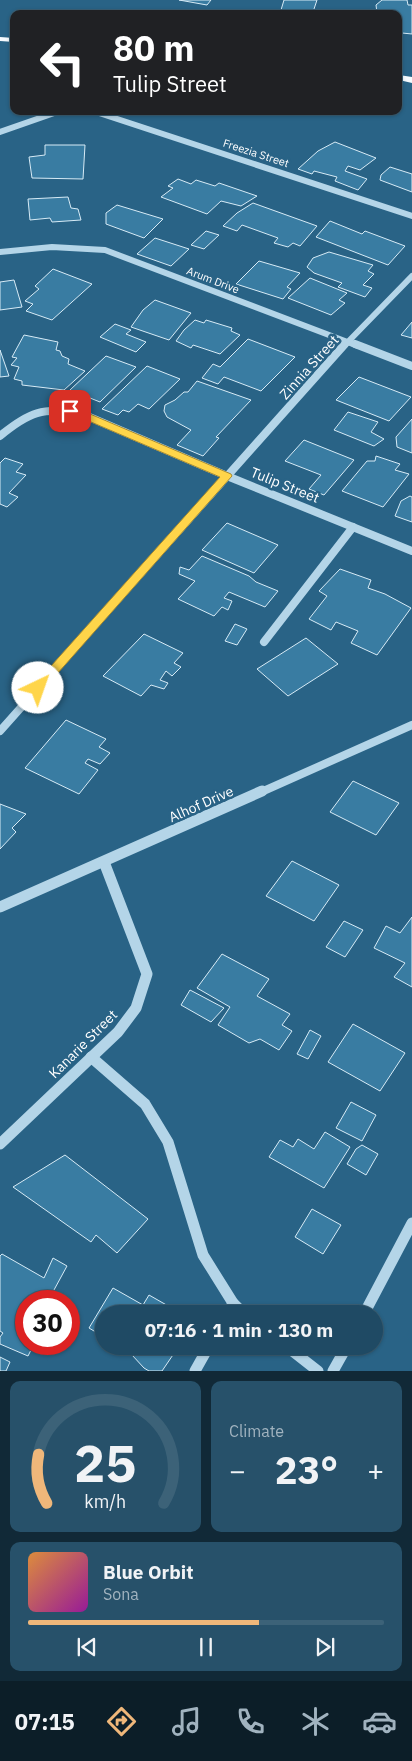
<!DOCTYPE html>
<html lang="en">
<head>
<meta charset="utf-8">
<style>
  body { margin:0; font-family:"IBM Plex Sans",sans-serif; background:#27516a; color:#f1f3f6; height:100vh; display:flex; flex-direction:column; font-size:19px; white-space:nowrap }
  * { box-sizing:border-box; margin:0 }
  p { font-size:16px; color:#a1b3bf }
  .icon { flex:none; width:28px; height:28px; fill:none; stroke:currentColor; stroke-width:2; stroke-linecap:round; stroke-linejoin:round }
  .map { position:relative; height:1371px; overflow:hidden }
  .drawer { display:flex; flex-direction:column; gap:10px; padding:10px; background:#112937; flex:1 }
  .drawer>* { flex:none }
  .hud { position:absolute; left:10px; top:10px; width:392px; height:105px; border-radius:10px; box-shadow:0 1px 4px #0004,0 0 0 1px #3c6278; background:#202124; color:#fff; overflow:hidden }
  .speed { position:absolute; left:15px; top:1290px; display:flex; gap:10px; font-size:25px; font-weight:700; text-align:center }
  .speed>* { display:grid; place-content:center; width:65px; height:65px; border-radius:50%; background:#1f4a64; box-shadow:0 1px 4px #0004,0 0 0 1px #3c6278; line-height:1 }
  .speed .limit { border:8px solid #d22; background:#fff; color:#111 }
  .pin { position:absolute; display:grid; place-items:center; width:42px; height:42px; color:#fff; margin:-21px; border-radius:10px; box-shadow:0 2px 8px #0006 }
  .me { position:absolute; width:55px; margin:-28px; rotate:42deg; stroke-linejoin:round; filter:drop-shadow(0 0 4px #0008) }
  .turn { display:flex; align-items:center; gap:18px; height:105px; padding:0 20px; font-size:22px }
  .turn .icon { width:65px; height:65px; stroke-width:2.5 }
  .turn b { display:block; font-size:35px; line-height:42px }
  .big { font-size:38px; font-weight:700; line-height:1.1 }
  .drawer .tile { flex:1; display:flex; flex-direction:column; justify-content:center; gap:8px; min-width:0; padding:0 18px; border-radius:10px; background:#27516a }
  .drawer .dial { align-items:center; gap:0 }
  .dial svg { height:130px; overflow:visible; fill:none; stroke:#3c6278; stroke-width:7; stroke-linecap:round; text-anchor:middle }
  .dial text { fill:#f1f3f6; stroke:none }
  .song { display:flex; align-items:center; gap:15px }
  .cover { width:60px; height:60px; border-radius:8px; background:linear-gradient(135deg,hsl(30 70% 55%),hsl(300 70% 35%)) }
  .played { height:5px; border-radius:2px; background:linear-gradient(90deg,#efb77a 65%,#3c6278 65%) }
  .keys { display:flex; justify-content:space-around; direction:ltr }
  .heat { display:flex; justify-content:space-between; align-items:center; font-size:28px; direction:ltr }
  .drawer .tiles { flex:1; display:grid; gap:10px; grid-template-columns:1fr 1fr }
  .tile:last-child { grid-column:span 2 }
  .trip { position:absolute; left:95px; top:1305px; width:288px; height:50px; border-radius:25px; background:#1f4a64; box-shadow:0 1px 4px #0004,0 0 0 1px #3c6278; font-weight:700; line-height:50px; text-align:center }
  .dock { display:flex; height:80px; justify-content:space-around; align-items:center; background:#0c1e28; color:#a1b3bf }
  .dock .icon { width:35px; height:35px }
  .dock .current { color:#efb77a }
  .dock b { font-size:22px; color:#f1f3f6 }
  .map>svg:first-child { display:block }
</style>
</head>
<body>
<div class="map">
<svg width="412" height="1371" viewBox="0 0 412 1371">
  <rect width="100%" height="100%" fill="#296386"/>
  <g fill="#397ca2" stroke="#d7ebf6">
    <path d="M179 0H211L207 5Z"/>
    <path d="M284 0H317L313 12 281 10Z"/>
    <path d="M382 0H407L408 5H412V34L402 33 399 13H377L376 5Z"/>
    <path d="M335 142 376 158 360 170 348 166 345 171 367 179 358 190 335 181 337 177 314 171 312 174 298 169 318 151Z"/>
    <path d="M45 145H85L83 179 32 178 29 157 45 155Z"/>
    <path d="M390 167 412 174V192L380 180 381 175Z"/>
    <path d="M178 179 191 184 196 180 215 186 219 183 257 196 241 206 221 201 207 214 161 197 173 188 168 186Z"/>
    <path d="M68 197 71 208 78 209 81 220 52 222 50 218 30 220 28 199Z"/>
    <path d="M253 203 317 226 300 246 293 243 288 247 274 243 278 238 242 225 237 231 223 226 237 213Z"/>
    <path d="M117 205 163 219 144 238 106 224V213Z"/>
    <path d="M330 221 362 234 365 231 405 246 388 265 316 237Z"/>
    <path d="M206 231 219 235 204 249 191 245Z"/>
    <path d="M155 238 189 249 171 266 137 254Z"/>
    <path d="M329 252 373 265 368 271 374 274 363 285 372 288 365 297 338 287 342 283 314 273 307 267 313 258Z"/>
    <path d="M259 261 300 273 287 287 291 289 283 299 236 284Z"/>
    <path d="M53 269 92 284 52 320 26 311 33 304 25 301 39 289 35 286Z"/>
    <path d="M310 278 347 293 339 300 345 303 331 315 288 298Z"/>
    <path d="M14 280 22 307 0 310V282Z"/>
    <path d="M155 300 191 313 169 340 131 327 143 310Z"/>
    <path d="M195 320 204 323 206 320 232 328 231 331 240 335 220 354 193 345 191 348 176 341 184 330Z"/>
    <path d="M412 322V338L401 335Z"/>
    <path d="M115 324 131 330 126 334 146 342 136 352 100 337Z"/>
    <path d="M24 335 58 342 56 350 60 351 62 356 69 359 68 364 85 371 64 390 22 385V381L14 379 19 367 11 365 17 358 12 357Z"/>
    <path d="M248 339 295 357 261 391 224 377 218 384 202 378 213 364 220 367Z"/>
    <path d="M0 350 9 376 0 377Z"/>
    <path d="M106 356 136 367 100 402 70 390Z"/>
    <path d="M147 366 180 379 149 409 138 404 129 412 123 410 118 415 102 409Z"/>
    <path d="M359 377 411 397 389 421 336 400Z"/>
    <path d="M197 381 251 400 216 437 219 438 203 456 177 445 191 430 167 417 164 411 165 405 175 400 184 392H188Z"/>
    <path d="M348 412 378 422 371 432 384 439 374 446 334 430Z"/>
    <path d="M412 419V453L397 447 396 437Z"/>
    <path d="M304 440 354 460 324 495 309 489 321 475 285 461Z"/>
    <path d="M376 456 400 464 395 470 409 474 383 507 342 491 367 461H375Z"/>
    <path d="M5 458 23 464 16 472 26 475 9 493 18 497 7 507 0 504V463Z"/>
    <path d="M410 496 412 497V522L395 516 401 501Z"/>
    <path d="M227 523 278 545 254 573 202 550Z"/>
    <path d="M202 556 249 576 256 582 278 591 265 607 229 592 224 598 232 601 228 610 222 607 214 616 178 599 195 581 179 574 180 567 189 570Z"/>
    <path d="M340 569 371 580 368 588 385 594 411 608 377 655 351 643 358 631 336 622 331 630 309 619 327 596 319 591Z"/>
    <path d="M235 624 247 629 237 645 225 641Z"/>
    <path d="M144 634 183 653 174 663 181 667 172 676 166 671 160 680 168 683 164 689 151 685 141 696 103 676Z"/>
    <path d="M306 638 338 664 288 696 257 669Z"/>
    <path d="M66 720 106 739 99 747 110 753 100 764 88 759 85 763 98 770 79 794 25 768Z"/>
    <path d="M353 781 399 803 376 835 330 812Z"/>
    <path d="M0 804 26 814 12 828 16 832 0 849Z"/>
    <path d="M292 861 339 885 314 921 266 896Z"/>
    <path d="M412 917V987L394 977 405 963 374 948 386 926 400 933Z"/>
    <path d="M344 921 363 930 345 957 326 947Z"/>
    <path d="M222 954 269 979 257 996 290 1014 282 1025 292 1031 279 1050 260 1039 249 1043 218 1025 230 1007 197 988Z"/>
    <path d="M190 990 224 1008 211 1022 181 1005Z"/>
    <path d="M353 1024 405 1053 380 1091 328 1062Z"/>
    <path d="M310 1030 321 1036 308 1059 297 1054Z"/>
    <path d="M351 1102 376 1115 362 1141 336 1128Z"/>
    <path d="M325 1132 350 1147 324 1188 269 1157 280 1140 293 1147 298 1139 314 1149Z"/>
    <path d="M362 1145 378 1154 366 1175 347 1164 356 1149Z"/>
    <path d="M65 1155 148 1219 117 1253 96 1235 91 1242 13 1187Z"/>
    <path d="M312 1209 341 1225 323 1254 295 1237Z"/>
    <path d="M2 1254 44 1278 53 1258 67 1266 48 1301H26V1344H34L28 1356 0 1344V1337L3 1333 0 1331V1256Z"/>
    <path d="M113 1288 143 1305 149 1295 170 1307 167 1312 170 1314H104V1337L89 1328Z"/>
    <path d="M119 1346H179L162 1371H149L144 1368 132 1355Z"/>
    <path d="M0 1357 10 1362 6 1371H0Z"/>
  </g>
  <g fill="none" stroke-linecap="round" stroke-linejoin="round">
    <g stroke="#b4d5e8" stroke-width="6">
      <path d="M93 111 412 216"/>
      <path d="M0 132 60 111"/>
      <path d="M0 252 52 247 105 250 358 346"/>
      <path d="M344 346 412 276"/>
    </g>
    <g stroke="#b4d5e8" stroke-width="8">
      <path d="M355 344 412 366"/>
      <path d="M0 436C29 412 43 407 80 413L227 476 412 551"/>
      <path d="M264 642 353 527"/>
      <path d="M0 731 345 344"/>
      <path d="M259 793 412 725"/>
    </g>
    <g stroke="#b4d5e8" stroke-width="11">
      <path d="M0 907 262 791"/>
      <path d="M91 1057 145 1104 168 1142 203 1255 233 1303 244 1314"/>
      <path d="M0 1144 118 1032 136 1008 147 974 104 862"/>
      <path d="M228 1314 233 1303"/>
      <path d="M364 1314 412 1223"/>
      <path d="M286 1346 318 1371"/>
      <path d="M195 1371 209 1346"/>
      <path d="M333 1371 347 1346"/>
    </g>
    <g fill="#f5fafe" fill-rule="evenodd">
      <path d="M0 37 14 38V42L0 41Z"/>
      <path d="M399 75 412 77V83L399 80Z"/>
    </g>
  </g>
  <path fill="#ffd54a" stroke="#a68a30" d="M70 408 83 411 231 474 232 476 42 691 38 692 32 688 34 685 220 477 77 416 66 414 65 411Z"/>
  <g text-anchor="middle" stroke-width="5" stroke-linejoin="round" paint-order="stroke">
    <g font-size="11" fill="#fff" stroke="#296386">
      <text transform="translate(256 153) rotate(18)" y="4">Freezia Street</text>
      <text transform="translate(213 280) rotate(21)" y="4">Arum Drive</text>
    </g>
    <g font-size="14" fill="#fff" stroke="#296386">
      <text transform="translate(309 367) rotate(-48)" y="5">Zinnia Street</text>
      <text transform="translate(285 485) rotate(22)" y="5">Tulip Street</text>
      <text transform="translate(201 804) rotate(-24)" y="5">Alhof Drive</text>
      <text transform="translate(83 1044) rotate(-45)" y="5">Kanarie Street</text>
    </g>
  </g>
</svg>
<div class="speed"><div class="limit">30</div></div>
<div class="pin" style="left:70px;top:411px;background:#d93025"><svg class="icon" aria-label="arrive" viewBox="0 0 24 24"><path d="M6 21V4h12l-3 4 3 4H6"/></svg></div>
<svg class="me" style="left:38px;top:688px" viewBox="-20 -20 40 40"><circle r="19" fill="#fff"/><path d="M0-13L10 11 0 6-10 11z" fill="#ffd54a"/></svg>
<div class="trip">07:16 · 1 min · 130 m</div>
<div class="hud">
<div class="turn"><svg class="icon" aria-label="left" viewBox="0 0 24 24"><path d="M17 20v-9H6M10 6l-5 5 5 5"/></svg><div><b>80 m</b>Tulip Street</div></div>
</div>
</div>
<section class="drawer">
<div class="tiles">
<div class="tile dial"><svg viewBox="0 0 100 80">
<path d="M14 69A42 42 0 1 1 86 69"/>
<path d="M14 69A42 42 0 0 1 9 39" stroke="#efb77a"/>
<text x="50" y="56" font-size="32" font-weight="700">25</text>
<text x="50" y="72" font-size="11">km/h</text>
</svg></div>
<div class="tile"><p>Climate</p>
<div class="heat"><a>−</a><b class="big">23°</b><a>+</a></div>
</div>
<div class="tile">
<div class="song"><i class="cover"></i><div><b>Blue Orbit</b><p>Sona</p></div></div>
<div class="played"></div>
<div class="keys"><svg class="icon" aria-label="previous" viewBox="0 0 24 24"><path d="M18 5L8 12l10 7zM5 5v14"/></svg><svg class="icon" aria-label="pause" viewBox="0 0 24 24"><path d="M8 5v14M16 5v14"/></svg><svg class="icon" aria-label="next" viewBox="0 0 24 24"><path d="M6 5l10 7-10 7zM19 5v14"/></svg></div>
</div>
</div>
</section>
<nav class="dock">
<b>07:15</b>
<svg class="icon current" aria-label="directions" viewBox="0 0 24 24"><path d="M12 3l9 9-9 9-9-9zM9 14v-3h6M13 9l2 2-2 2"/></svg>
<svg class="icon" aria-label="music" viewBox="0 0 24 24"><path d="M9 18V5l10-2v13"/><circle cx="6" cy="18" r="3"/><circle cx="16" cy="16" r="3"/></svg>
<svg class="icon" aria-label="phone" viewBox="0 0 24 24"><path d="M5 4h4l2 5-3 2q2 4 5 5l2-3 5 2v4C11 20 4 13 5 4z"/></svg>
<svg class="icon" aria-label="climate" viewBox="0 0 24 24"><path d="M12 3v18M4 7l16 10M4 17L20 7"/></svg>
<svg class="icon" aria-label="car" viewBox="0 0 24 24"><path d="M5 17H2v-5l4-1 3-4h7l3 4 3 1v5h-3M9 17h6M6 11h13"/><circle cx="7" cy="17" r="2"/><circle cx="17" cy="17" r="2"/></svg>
</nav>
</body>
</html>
